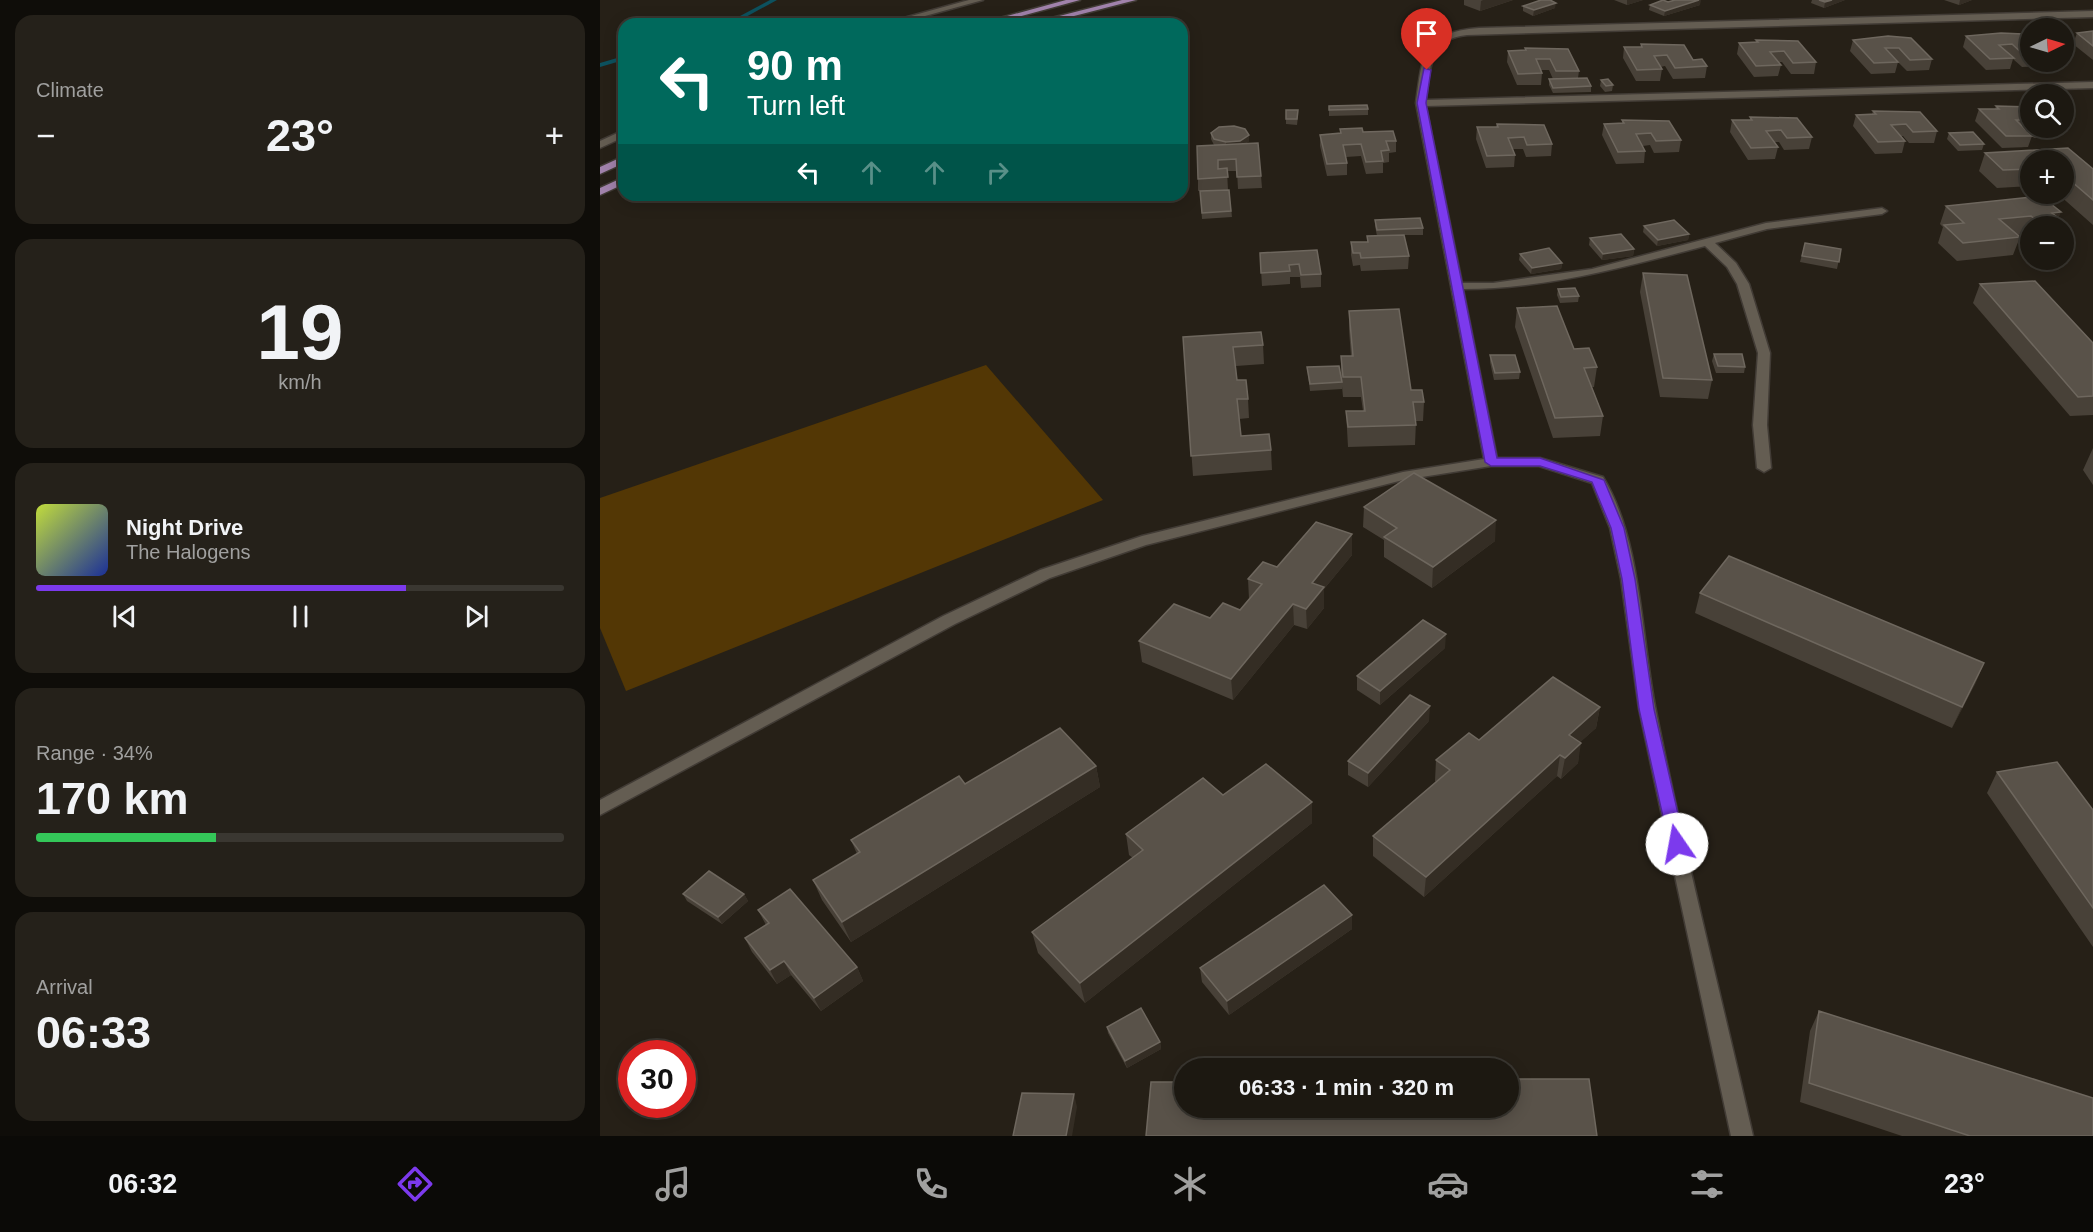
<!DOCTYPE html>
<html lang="en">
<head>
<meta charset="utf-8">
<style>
  body { margin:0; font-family:Arial,sans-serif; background:#25211a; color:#f1f3f6; height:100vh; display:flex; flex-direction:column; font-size:22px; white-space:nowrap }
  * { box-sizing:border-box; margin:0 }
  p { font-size:20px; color:#a0a09f }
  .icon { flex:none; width:33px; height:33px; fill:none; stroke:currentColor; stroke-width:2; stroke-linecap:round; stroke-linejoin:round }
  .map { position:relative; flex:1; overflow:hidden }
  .sheet { display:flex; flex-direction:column; gap:15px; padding:15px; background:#0f0d09; width:600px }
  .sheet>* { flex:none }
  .banner { position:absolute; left:18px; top:18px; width:570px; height:183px; border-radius:18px; box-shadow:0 3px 15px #0003,0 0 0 2px #3a3731; background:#00695c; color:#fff; overflow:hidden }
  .needle { width:39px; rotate:85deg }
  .buttons { position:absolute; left:1420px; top:18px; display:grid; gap:12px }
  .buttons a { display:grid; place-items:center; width:54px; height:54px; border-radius:50%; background:#1c1811; box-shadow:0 3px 15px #0003,0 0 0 2px #3a3731; font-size:30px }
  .speed { position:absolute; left:18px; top:1040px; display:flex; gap:12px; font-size:30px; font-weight:700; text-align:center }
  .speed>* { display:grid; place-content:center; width:78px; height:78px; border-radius:50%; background:#1c1811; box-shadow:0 3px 15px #0003,0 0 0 2px #3a3731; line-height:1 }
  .speed .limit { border:9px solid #d22; background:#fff; color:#111 }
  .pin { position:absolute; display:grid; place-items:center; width:51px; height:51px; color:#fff; margin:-62px -26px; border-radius:50% 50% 50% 0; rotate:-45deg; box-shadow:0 0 6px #0007 }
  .pin .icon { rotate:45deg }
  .me { position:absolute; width:66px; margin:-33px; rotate:348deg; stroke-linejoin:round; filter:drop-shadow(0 0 4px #0008) }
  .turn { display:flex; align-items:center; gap:21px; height:126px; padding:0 30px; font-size:27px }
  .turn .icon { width:78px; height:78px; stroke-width:2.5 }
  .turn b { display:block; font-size:42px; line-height:51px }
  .lanes { display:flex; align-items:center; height:57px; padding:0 30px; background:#0003; justify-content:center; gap:30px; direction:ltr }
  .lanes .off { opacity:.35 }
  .big { font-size:45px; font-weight:700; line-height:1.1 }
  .sheet .widget { flex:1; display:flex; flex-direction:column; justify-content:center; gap:9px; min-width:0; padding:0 21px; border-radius:18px; background:#25211a }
  .sheet .dial { align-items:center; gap:0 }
  .dial b { font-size:78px; line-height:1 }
  .song { display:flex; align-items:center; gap:18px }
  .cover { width:72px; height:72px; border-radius:9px; background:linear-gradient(135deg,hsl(70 70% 55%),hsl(230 70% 35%)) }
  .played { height:6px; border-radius:3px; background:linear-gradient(90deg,#7c3aed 70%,#3a3731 70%) }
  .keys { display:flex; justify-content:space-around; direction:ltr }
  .heat { display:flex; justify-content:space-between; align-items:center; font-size:33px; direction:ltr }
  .charge { height:9px; border-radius:4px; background:linear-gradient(90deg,#34c759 34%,#3a3731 0) }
  .trip { position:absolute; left:574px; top:1058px; width:345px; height:60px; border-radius:30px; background:#1c1811; box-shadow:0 3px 15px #0003,0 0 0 2px #3a3731; font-weight:700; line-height:60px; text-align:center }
  .menu { display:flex; height:96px; justify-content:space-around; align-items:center; background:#0b0a07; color:#a0a09f }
  .menu .icon { width:42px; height:42px }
  .menu .current { color:#7c3aed }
  .menu b { font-size:27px; color:#f1f3f6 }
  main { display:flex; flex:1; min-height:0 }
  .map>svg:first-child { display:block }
</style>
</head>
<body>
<main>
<section class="sheet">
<div class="widget"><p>Climate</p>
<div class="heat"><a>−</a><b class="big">23°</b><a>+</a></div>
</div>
<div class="widget dial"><b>19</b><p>km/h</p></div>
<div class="widget">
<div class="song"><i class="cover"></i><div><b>Night Drive</b><p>The Halogens</p></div></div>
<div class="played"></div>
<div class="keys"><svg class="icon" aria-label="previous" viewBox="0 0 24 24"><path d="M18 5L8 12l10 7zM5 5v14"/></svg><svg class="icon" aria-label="pause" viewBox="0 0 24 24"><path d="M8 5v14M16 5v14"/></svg><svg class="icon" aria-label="next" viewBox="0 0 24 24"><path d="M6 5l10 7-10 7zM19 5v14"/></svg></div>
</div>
<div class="widget"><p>Range · 34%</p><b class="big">170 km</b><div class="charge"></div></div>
<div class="widget"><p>Arrival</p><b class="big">06:33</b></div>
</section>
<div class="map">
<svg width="1493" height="1136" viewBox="0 0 1493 1136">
  <rect width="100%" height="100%" fill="#262017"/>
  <path fill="#533705" d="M386 365 503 500 26 691 0 628V498Z"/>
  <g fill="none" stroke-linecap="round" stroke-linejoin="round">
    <g fill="#0d515e" fill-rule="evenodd">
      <path d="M170 0H177L133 24H125Z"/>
      <path d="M24 56V60L0 67V63Z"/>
    </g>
    <defs>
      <g id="minor">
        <path d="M369 0H383L296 24H282Z"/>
        <path d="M1493 11V17L867 35C829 38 830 70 826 100L1493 82V88L826 106 862 283H893L992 269 1166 223 1282 208 1287 211 1282 214 1167 229 1115 243 1136 263 1149 284 1170 353 1167 425 1171 468 1164 472 1157 468 1153 425 1158 353 1137 284 1127 267 1105 246C1025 267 946 289 863 289L897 458H940L1003 477C1042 541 1041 638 1056 711 1084 853 1121 994 1153 1136H1131L1039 709 1021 579 1010 528 992 483 939 466H891L803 480 546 545 450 578 355 624 0 815V800L343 616 440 570 542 536 803 472 884 459 816 103C823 52 822 33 879 28Z"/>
        <path d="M24 130V137L0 148V141Z"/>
      </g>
      <g id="primary">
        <path d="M466 0H480L392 24H378Z"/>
        <path d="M522 0H536L443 24H428Z"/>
        <path d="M24 156V163L0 174V167Z"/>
        <path d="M24 177V184L0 195V188Z"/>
      </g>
    </defs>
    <use href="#minor" stroke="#413b35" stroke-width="3"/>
    <use href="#primary" stroke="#413b35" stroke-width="3"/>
    <use href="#minor" fill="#645d52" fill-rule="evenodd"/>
    <use href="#primary" fill="#a182ab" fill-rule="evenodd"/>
  </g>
  <g fill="#484138">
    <path d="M864 0H913L880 11 864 5Z"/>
    <path d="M1014 0H1043L1027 5Z"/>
    <path d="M1212 0H1245L1224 8 1211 3Z"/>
    <path d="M1344 0H1372L1359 5Z"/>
    <path d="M1068 2 1100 5 1064 16 1049 10 1050 5Z"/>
    <path d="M923 6 955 8 933 16 923 11Z"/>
    <path d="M1493 31V60L1473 44 1477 33Z"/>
    <path d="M1288 36 1332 59 1329 70 1307 71 1295 59 1298 62 1295 73 1271 74 1250 51 1253 40Z"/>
    <path d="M1366 36 1431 41V62H1446L1444 66 1422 67 1413 59 1410 69 1386 70 1363 47Z"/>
    <path d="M1156 40 1216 62 1214 74H1191L1182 62H1179L1181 65 1178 76 1154 77 1137 54 1139 43H1155Z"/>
    <path d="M1041 44 1093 60 1107 66 1105 78 1073 79 1065 66 1060 67 1062 69 1060 81H1036L1023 58 1024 47H1041Z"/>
    <path d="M925 48 979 71 978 78 991 86V92L953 93 949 85V79H953L949 70H941L942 73 941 85H917L907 62 908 51 925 50Z"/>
    <path d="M1001 80 1013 85 1012 91 1005 92 1000 86Z"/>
    <path d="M729 106 768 109V115L729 116Z"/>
    <path d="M1396 106 1431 107V128H1461L1458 137 1434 138 1432 136 1428 147 1402 148 1375 121 1379 109H1395Z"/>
    <path d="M1273 111 1337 131 1334 143H1309L1303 136H1301L1305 141 1302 153 1275 154 1253 126 1256 115 1272 114Z"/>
    <path d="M698 116 697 125 686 124V119Z"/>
    <path d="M1150 117 1212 137 1209 149 1184 150 1179 142H1174L1178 147 1175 159 1148 160 1130 132 1132 120H1150Z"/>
    <path d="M1022 120 1081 140 1079 152 1054 153 1050 145 1043 146 1045 151 1044 163 1016 164 1002 135 1004 124 1022 123Z"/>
    <path d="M897 124 952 144 951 156 926 157 923 149H913L915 155 914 167 886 168 876 139 877 127H896Z"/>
    <path d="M740 129 763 132 796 141V152L789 153V162L783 163V173L766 174 761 156 746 157 747 163V175L727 176 720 146V135L740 134Z"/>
    <path d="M611 133 649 135V141L645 144 661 176 662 188 638 189 637 171H627L628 190 598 191V179L614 145 611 139Z"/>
    <path d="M1349 133 1384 144 1382 150 1358 151 1347 139Z"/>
    <path d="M1468 148 1493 170V225L1458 194H1464V160H1431V186L1397 188 1379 171 1385 153Z"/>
    <path d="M629 190 632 217 602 219 600 191Z"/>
    <path d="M1346 206 1458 219 1464 226H1431V240L1424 234 1417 235 1420 237 1413 255 1357 261 1338 243 1343 227 1340 224Z"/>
    <path d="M775 220 823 228V235H804L809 256 808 269 761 271 760 265 753 266 751 255V242H767V236H777L775 226Z"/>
    <path d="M1044 226 1089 234 1088 240 1057 246 1043 232Z"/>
    <path d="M990 238 1034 249 1033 256 1002 260 989 245Z"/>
    <path d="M1205 243 1241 249 1237 269 1200 262Z"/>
    <path d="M717 250 721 274V287L701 288 700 277H690V284L662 286 660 253Z"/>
    <path d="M920 254 962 263 961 269 931 274 919 260Z"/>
    <path d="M1043 273 1112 380 1108 399 1060 397 1040 292Z"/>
    <path d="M1380 284 1493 343V415L1470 416 1373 303Z"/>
    <path d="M958 289 979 296 978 302 960 303 957 295Z"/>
    <path d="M917 308 974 349 997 367 994 387H992L1003 416 1000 436 953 438 915 327Z"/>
    <path d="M749 311 811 390 824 402 823 421H816L815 445 748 447 746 411H763L761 397H743L741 376V356H751L749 330Z"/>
    <path d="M583 337 663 345 664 364 636 366 637 380 648 399 649 418 639 419 641 436 671 450 672 470 593 476Z"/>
    <path d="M1114 354 1145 367 1144 373H1116L1112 361Z"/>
    <path d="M890 355 920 372 919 379 894 380 890 362Z"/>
    <path d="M707 367 742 382V389L710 391Z"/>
    <path d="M1493 448V485L1483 470Z"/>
    <path d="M764 507 895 541 832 588 784 557V540L763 527Z"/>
    <path d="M752 534V555L724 589V608L707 629 694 625 633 700 542 662 539 641 610 618 640 610 649 599 648 579 677 567Z"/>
    <path d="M1100 593 1384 663 1375 684 1352 728 1095 613Z"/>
    <path d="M845 648 780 705 757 690V676Z"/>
    <path d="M1000 707 996 728 980 742 978 763 961 779 957 776 824 897 773 856V836L836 782 835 781 836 760Z"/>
    <path d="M829 721 768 787 748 775V761Z"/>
    <path d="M496 766 500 787 251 942 222 900 213 880 257 854 251 840 365 784Z"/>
    <path d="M1397 772 1493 810V947L1387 793Z"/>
    <path d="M623 795 712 823 485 1003 438 953 432 932 533 858 529 855 526 834Z"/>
    <path d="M83 894H144L148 901 122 924 87 901Z"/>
    <path d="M158 910 257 967 263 981 221 1011 191 975 177 984 152 952 145 938 166 925Z"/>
    <path d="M752 915V929L629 1015 602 982 600 968Z"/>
    <path d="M1219 1011 1493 1136H1302L1200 1102 1210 1031Z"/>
    <path d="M507 1027 560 1042 561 1049 527 1068 508 1033Z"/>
  </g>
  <g fill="#342d24">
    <path d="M883 0H913L880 11 881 1Z"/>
    <path d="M1027 0H1043L1027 5Z"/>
    <path d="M1099 0H1101L1100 5 1064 16 1065 11Z"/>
    <path d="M1232 0H1245L1224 8 1225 2Z"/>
    <path d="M1360 0H1372L1359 5Z"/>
    <path d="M956 3 955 8 933 16 934 10Z"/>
    <path d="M649 135V141L641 147 626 148V142Z"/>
    <path d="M1461 212 1455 226 1452 213Z"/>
    <path d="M1089 234 1088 240 1057 246 1058 240Z"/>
    <path d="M1034 249 1033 256 1002 260 1003 254Z"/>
    <path d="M962 263 961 269 931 274 932 268Z"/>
    <path d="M896 520 895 541 832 588 833 567Z"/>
    <path d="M752 534V555L724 589V608L707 629 706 609 712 583Z"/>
    <path d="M693 604 694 625 633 700 631 679Z"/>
    <path d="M846 634 845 648 780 705V691Z"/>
    <path d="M1384 663 1375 684 1352 728 1362 707Z"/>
    <path d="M830 706 829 721 768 787V773Z"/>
    <path d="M1000 707 996 728 966 755 969 735Z"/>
    <path d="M981 743 978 763 961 779 965 758Z"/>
    <path d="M960 755 957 776 824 897 826 877Z"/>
    <path d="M496 766 500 787 251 942 242 922Z"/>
    <path d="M712 802V823L485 1003 480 983Z"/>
    <path d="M144 894 148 901 122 924 118 917Z"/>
    <path d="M752 915V929L629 1015 627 1001Z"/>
    <path d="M184 961 191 975 177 984 170 970Z"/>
    <path d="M257 967 263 981 221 1011 214 998Z"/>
    <path d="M560 1042 561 1049 527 1068 525 1061Z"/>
    <path d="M474 1094 477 1107 472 1136H466Z"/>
  </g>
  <g fill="#595249" stroke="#6e675e" stroke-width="1.5">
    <path d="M941 0H950L956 3 934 10 923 6Z"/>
    <path d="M1063 0 1068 2 1075 0H1099L1065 11 1050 5Z"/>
    <path d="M1219 0H1232L1225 2Z"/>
    <path d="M1493 31V46L1477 33Z"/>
    <path d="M1401 33 1423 34 1431 41V56H1425L1412 44 1399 45 1414 58 1390 59 1366 36Z"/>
    <path d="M1288 36 1311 38 1332 59 1310 60 1299 48H1285L1298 62 1274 63 1253 40Z"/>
    <path d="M1156 40 1198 41 1216 62 1193 63 1184 51 1170 52 1181 65 1156 66 1139 43 1158 42Z"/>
    <path d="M1041 44 1084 45 1093 60 1102 59 1107 66 1075 68 1067 55 1054 56 1062 69 1037 70 1024 47H1042Z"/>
    <path d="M925 48 968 49 979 71H956L950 59H936L942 73 918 74 908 51 926 50Z"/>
    <path d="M987 78 991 86 953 88 949 79Z"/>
    <path d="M1008 79 1013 85 1006 86 1001 80Z"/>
    <path d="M767 105 768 109 729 110V106Z"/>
    <path d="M1396 106 1431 107V120H1416L1432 136H1406L1379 109H1399Z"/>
    <path d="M686 110H698L697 119H686Z"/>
    <path d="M1273 111 1320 112 1337 131 1313 132 1306 124 1291 125 1305 141 1278 142 1256 115 1276 114Z"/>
    <path d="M1150 117 1197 118 1212 137 1187 138 1181 130 1166 131 1178 147 1151 148 1132 120H1152Z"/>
    <path d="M1022 120 1069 121 1081 140 1056 141 1051 133 1036 134 1045 151 1018 152 1004 124 1024 123Z"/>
    <path d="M897 124 944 125 952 144 927 145 924 137 908 138 915 155 887 156 877 127H898Z"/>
    <path d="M634 126 645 129 649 135 640 141 626 142 614 139 611 133 619 127Z"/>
    <path d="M762 128 763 132 793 131 796 141H786L789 150 781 151 783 161 766 162 761 144 743 145 747 163 727 164 720 135 741 133 740 129Z"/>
    <path d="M1373 132 1384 144 1360 145 1349 133Z"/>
    <path d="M658 143 661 176 637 177 636 159 618 160V169L627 168 628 177 598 179 597 146Z"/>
    <path d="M1468 148 1493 169V200L1464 175V160H1431V169L1403 170 1385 153Z"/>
    <path d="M629 190 631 211 602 213 600 191Z"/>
    <path d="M1441 196 1461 212 1452 213 1467 225 1443 226 1431 216 1399 219 1420 237 1363 243 1344 225 1364 223 1346 206Z"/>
    <path d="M820 218 823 228 777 230 775 220Z"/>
    <path d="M1074 220 1089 234 1058 240 1044 226Z"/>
    <path d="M1021 234 1034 249 1003 254 990 238Z"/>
    <path d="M804 235 809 256 761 258 760 253H753L751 242H768L767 236Z"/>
    <path d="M1205 243 1241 249 1239 262 1202 256Z"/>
    <path d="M949 248 962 263 932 268 920 254Z"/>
    <path d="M717 250 721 274 701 275 699 264 689 265 690 271 661 273 660 253Z"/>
    <path d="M1043 273 1087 275 1112 380 1063 378Z"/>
    <path d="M1435 281 1493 343V396L1478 397 1380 284Z"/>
    <path d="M975 288 979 296 961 297 958 289Z"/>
    <path d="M957 306 974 349 989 348 997 367 984 368 1003 416 955 418 917 308Z"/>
    <path d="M799 309 811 390H822L824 402H813L816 425 748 427 746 411H765L761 377H743L741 356H753L749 311Z"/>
    <path d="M661 332 663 345 633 347 637 380H646L648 399H637L641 436 669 434 671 450 591 456 583 337Z"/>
    <path d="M1114 354H1142L1145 367 1118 366Z"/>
    <path d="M890 355H915L920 372 895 373Z"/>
    <path d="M739 366 742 382 710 384 707 367Z"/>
    <path d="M814 473 896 520 833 567 784 537 797 528 764 507Z"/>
    <path d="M716 522 752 534 712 583 724 587 706 609 693 604 631 679 539 641 574 604 610 618 623 603 640 610 662 584 648 579 663 562 677 567Z"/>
    <path d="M1129 556 1384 663 1362 707 1100 593Z"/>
    <path d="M823 620 846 634 780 691 757 676Z"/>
    <path d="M953 677 1000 707 969 735 981 743 965 758 960 755 826 877 773 836 850 770 836 760 869 733 879 740Z"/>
    <path d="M810 695 830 706 768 773 748 761Z"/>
    <path d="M460 728 496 766 242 922 213 880 260 852 251 840 359 776 365 784Z"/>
    <path d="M1457 762 1493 810V908L1397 772Z"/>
    <path d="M666 764 712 802 480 983 432 932 543 850 526 834 603 778 623 795Z"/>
    <path d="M109 871 144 894 118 917 83 894Z"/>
    <path d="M724 885 752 915 627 1001 600 968Z"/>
    <path d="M190 889 257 967 214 998 184 961 170 970 145 938 169 923 158 910Z"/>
    <path d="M541 1008 560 1042 525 1061 507 1027Z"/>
    <path d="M1219 1011 1493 1098V1136H1370L1209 1083Z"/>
    <path d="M909 1079H989L997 1136H546L551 1082H585V1107H909Z"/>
    <path d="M422 1093 474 1094 466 1136H413Z"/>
  </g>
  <path fill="#7c3aed" stroke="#51269a" stroke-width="1.5" d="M824 68 831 70 826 103 897 458H940L1004 480 1024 528 1035 579 1054 709 1085 844 1083 848H1071L1069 844 1039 709 1022 579 1011 528 992 482 940 466H891L885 462 817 103Z"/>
</svg>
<div class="buttons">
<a><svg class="needle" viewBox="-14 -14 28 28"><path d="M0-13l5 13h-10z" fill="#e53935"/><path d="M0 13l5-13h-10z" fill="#a0a09f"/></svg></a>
<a><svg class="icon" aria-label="search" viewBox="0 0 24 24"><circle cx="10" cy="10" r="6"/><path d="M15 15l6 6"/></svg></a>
<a>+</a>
<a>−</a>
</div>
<div class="speed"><div class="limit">30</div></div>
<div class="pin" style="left:827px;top:70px;background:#d93025"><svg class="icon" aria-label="arrive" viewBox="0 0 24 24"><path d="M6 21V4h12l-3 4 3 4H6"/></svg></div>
<svg class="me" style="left:1077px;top:844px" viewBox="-20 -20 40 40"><circle r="19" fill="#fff"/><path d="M0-13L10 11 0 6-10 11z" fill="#7c3aed"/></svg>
<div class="trip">06:33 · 1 min · 320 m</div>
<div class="banner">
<div class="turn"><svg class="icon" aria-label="left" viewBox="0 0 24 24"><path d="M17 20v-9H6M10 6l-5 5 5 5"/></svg><div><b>90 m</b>Turn left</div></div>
<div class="lanes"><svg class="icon" aria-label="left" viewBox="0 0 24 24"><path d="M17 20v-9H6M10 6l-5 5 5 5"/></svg><svg class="icon off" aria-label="ahead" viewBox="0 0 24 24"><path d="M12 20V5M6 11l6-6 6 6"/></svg><svg class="icon off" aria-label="ahead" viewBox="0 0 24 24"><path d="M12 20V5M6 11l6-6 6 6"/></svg><svg class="icon off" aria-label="right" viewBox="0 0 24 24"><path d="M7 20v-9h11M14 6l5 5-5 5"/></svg></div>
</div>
</div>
</main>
<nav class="menu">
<b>06:32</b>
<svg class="icon current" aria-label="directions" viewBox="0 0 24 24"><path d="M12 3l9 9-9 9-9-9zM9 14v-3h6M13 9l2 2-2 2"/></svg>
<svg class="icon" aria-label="music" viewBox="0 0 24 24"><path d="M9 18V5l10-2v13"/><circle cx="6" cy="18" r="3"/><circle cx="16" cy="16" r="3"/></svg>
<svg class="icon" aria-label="phone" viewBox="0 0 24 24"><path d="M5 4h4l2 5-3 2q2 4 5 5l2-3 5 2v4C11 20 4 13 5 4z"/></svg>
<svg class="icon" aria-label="climate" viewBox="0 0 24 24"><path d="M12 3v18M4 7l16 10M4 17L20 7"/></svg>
<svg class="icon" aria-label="car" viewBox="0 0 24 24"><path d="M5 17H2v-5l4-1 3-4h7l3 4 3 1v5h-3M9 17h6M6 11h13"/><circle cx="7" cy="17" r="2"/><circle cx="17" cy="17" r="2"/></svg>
<svg class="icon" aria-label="filters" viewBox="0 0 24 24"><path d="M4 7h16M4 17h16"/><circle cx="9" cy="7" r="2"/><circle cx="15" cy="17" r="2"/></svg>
<b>23°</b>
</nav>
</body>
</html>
